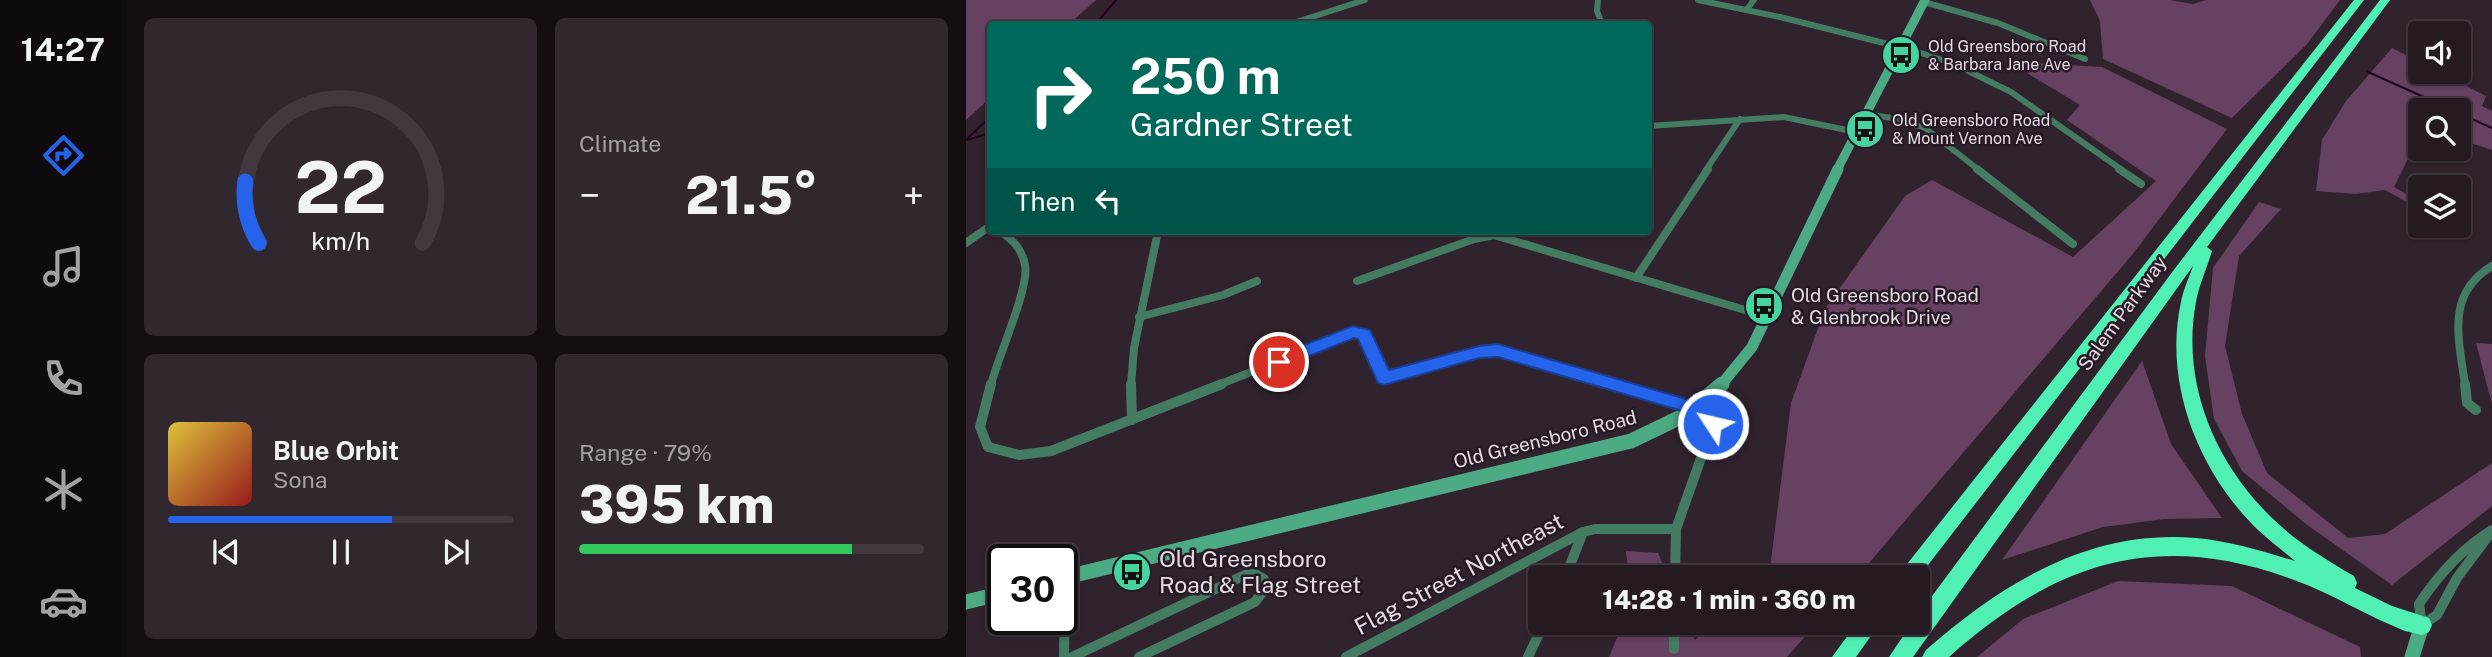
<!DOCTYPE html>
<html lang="en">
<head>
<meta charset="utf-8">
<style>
  body { margin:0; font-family:"Public Sans",sans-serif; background:#31272f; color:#f1f3f6; height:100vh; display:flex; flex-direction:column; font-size:26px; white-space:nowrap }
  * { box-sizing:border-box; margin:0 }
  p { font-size:23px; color:#a3a1a5 }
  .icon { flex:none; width:38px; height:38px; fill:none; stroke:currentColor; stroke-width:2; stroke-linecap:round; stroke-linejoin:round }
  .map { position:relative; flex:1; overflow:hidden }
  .side { display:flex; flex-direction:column; gap:18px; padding:18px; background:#140e13; width:840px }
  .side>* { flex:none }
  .banner { position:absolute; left:21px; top:21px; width:665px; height:214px; border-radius:7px; box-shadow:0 2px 5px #0004,0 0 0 2px #423840; background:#00695c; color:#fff; overflow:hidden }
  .tools { position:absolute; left:1442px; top:21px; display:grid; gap:14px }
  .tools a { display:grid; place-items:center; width:63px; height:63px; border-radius:7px; background:#251a22; box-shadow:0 2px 5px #0004,0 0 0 2px #423840; font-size:35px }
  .speed { position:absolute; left:21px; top:544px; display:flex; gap:14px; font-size:35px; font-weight:700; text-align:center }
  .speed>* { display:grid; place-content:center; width:91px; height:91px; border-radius:50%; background:#251a22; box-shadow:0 2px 5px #0004,0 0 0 2px #423840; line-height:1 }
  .speed .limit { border:4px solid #111; border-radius:10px; background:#fff; color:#111 }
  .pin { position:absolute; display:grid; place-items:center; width:60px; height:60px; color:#fff; margin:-30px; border:4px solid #fff; border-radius:50%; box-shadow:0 2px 7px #0007 }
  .me { position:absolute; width:77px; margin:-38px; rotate:305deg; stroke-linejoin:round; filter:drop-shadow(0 0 5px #0008) }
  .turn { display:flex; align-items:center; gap:24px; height:147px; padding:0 28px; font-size:32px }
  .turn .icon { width:91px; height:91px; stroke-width:2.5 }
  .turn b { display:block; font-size:49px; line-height:60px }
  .then { display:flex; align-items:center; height:66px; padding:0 28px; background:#0003; gap:14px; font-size:26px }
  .big { font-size:52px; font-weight:800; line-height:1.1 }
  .side .tile { flex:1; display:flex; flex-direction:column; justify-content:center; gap:10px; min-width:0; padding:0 24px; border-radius:10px; background:#31272f }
  .side .dial { align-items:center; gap:0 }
  .dial svg { height:182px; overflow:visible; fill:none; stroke:#423840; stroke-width:7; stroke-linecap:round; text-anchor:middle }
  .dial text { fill:#f1f3f6; stroke:none }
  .song { display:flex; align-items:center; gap:21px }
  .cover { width:84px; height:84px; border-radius:10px; background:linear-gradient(135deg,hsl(50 70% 55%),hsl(0 70% 35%)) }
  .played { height:7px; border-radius:4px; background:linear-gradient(90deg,#2563eb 65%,#423840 65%) }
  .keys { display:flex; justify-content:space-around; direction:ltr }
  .heat { display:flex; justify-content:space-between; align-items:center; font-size:38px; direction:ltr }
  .charge { height:10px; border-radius:5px; background:linear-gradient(90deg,#34c759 79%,#423840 0) }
  .side .tiles { flex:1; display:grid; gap:18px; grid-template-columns:repeat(2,1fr) }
  .trip { position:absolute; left:562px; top:565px; width:402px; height:70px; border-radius:7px; background:#251a22; box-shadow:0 2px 5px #0004,0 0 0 2px #423840; font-weight:800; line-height:70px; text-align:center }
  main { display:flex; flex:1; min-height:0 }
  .tabs { display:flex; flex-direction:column; width:126px; justify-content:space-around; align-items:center; background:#0f0a0e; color:#a3a1a5 }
  .tabs .icon { width:49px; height:49px }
  .tabs .on { color:#2563eb }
  .tabs b { font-size:32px; color:#f1f3f6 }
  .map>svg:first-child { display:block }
</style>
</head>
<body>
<main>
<nav class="tabs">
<b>14:27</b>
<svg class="icon on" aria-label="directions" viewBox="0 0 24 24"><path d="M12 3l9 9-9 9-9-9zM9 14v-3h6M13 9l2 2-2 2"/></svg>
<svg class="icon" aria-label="music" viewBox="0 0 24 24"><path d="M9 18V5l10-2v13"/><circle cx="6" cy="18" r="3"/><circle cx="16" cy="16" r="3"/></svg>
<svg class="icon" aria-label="phone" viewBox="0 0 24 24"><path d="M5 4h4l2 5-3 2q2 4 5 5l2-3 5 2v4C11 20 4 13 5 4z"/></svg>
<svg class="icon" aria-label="climate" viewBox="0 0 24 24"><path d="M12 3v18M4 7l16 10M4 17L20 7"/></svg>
<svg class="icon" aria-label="car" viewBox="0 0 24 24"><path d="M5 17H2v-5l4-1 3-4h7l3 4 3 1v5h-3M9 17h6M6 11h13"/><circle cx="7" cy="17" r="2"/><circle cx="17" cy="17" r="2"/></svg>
</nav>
<section class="side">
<div class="tiles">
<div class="tile dial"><svg viewBox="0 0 100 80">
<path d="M14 69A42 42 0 1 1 86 69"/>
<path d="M14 69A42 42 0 0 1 8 42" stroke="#2563eb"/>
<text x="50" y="56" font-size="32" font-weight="700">22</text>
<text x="50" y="72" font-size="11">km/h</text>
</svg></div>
<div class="tile"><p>Climate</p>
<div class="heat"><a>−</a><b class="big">21.5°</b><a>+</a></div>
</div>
<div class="tile">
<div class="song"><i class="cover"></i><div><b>Blue Orbit</b><p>Sona</p></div></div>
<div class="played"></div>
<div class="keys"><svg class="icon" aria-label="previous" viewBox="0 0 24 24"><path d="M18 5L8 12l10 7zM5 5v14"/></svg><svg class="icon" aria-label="pause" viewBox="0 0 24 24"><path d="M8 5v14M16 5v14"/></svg><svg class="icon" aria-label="next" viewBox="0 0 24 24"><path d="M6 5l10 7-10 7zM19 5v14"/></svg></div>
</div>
<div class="tile"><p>Range · 79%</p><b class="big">395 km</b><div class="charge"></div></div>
</div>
</section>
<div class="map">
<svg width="1526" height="657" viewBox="0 0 1526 657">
  <rect width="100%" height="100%" fill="#31232e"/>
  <g fill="#674161">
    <path d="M0 0H130L103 24H24V98L0 120Z"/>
    <path d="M1124 0H1204L1227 4 1240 0H1374L1341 44 1266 118 1137 59 1134 21Z"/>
    <path d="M1426 48 1454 62V72H1473L1520 96 1516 106 1526 111V150L1493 139V110H1454V134L1428 187 1454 202V209L1419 190 1390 194 1350 191 1356 140 1380 101Z"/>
    <path d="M1067 63 1136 67 1261 129 1166 255 891 577H794L804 569 825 403 859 309 939 196 966 180 1107 257 1190 181 1101 120 1114 105 1061 73Z"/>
    <path d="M1293 202 1315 209 1273 256 1259 346 1276 414 1301 473 1382 538 1419 534 1526 463V506L1426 585 1340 524 1276 471 1248 419 1239 356 1247 268Z"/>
    <path d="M1510 343 1526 344V404Z"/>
    <path d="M1176 361 1205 444 1256 518 1198 519 1137 527 1036 560Z"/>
    <path d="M660 551 692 553 702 577H663Z"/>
    <path d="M1152 581 1266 586 1394 647 1395 657H1011L1057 619Z"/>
    <path d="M657 623H721L729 640 747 623H851L821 657H643Z"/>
  </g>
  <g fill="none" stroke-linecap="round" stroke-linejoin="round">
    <g stroke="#22001e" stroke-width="2">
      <path d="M130 24 150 0"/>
      <path d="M1402 72 1487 110"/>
      <path d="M1493 113 1526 128"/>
      <path d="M0 140 24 117"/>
      <path d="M1 140 24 133"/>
    </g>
    <g stroke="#447b63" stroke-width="6">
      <path d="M632 0 631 11 636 24"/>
      <path d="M732 0 814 17 946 50 988 64 1045 92 1156 170"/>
      <path d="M958 2 1032 23 1119 59"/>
      <path d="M781 9 788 0"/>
      <path d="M324 24 399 0"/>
      <path d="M899 114 926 118 959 128 1013 170"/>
      <path d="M682 126 818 117 890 132"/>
      <path d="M740 170 774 119"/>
    </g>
    <g stroke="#447b63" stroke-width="8">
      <path d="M1011 169 1107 244"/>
      <path d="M1153 169 1175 184"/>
      <path d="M525 231 528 235 799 316"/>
      <path d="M0 243 24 226"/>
      <path d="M670 278 742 169"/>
      <path d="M391 281 508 239 528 235"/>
      <path d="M173 317 257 295 291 281"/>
      <path d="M25 385C31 359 64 287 59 265 56 249 47 240 34 231"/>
      <path d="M165 385 168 348 192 231"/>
      <path d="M252 385 387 332 398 335 418 378C462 367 502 349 548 354L652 385"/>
      <path d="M1499 385C1493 339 1479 294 1526 266"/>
    </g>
    <g stroke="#447b63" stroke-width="10">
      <path d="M25 384 14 427 22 447 53 455 85 451 256 384"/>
      <path d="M165 384 166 420"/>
      <path d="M646 384 731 409 744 416 747 424 710 529 709 578"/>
      <path d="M1499 384 1501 403 1510 410"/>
      <path d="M1526 530C1495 549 1473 574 1453 604L1456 625 1471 615 1491 578 1526 531"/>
      <path d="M599 578 617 532"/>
      <path d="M708 623V649"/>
      <path d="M98 657 99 578"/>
      <path d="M106 657 279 575 289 574 298 579V590L289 602 173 657"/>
      <path d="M380 657 617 532 629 529H710"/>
      <path d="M562 657 578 623"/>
    </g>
    <path stroke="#4caa84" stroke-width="9" d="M871 170 959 0"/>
    <path stroke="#4caa84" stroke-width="11" d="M755 385 786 347 872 169"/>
    <g stroke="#4caa84" stroke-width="15">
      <path d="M96 578 665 441 719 415 756 384"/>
      <path d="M0 602 37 593"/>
      <path d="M1446 657 1456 625"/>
    </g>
    <g fill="#50f0b5" fill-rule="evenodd">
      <path d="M1388 0H1398L952 578H930Z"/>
      <path d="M1414 0H1424L1241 247 1246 251C1241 268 1233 285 1230 302 1215 382 1248 461 1305 517 1329 541 1359 559 1388 576L1391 583 1389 588 1426 606 1463 618 1466 625 1463 632 1456 635 1439 631C1401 616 1367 594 1328 580 1190 529 1090 562 983 657H956L960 650C1037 583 1123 529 1230 538 1264 541 1296 551 1329 561 1317 551 1304 541 1292 530 1233 473 1197 384 1215 302 1217 290 1223 278 1227 266L947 657H923L946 623H952V615L1207 271Z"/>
      <path d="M891 623H914L890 657H866Z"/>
    </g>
  </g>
  <path fill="#2563eb" stroke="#184099" stroke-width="2" d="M387 326 404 330 423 370 513 346 532 344 737 404 750 411 755 424 753 430 747 432 741 430 737 420 726 414 532 357 513 358 418 385 412 383 392 339 388 338 313 368 305 362 307 357Z"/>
  <defs>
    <symbol id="bus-disc" viewBox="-11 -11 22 22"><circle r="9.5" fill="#45d49f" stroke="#271925"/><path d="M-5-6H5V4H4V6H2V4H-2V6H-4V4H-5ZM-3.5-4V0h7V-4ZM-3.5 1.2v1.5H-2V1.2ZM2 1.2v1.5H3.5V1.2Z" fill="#111"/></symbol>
  </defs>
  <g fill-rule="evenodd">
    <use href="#bus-disc" x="913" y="33" width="44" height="44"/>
    <use href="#bus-disc" x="877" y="107" width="44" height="44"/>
    <use href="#bus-disc" x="776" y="284" width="44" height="44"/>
    <use href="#bus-disc" x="144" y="550" width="44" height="44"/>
  </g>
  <g text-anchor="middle" stroke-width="5" stroke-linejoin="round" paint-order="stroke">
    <g font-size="16" fill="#e4dbe2" stroke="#271925" text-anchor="start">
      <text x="962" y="52">Old Greensboro Road<tspan x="962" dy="18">&amp; Barbara Jane Ave</tspan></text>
      <text x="926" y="126">Old Greensboro Road<tspan x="926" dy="18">&amp; Mount Vernon Ave</tspan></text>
    </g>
    <g font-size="19" fill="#e4dbe2" stroke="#271925" text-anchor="start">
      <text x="825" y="302">Old Greensboro Road<tspan x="825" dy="22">&amp; Glenbrook Drive</tspan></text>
    </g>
    <g font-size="19" fill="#e4dbe2" stroke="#271925">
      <text transform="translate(1156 313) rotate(-54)" y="7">Salem Parkway</text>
      <text transform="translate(579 439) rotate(-14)" y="7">Old Greensboro Road</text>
    </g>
    <g font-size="23" fill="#e4dbe2" stroke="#271925" text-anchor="start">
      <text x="193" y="567">Old Greensboro<tspan x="193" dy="26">Road &amp; Flag Street</tspan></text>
    </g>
    <g font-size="23" fill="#e4dbe2" stroke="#271925">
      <text transform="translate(493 574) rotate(-28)" y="8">Flag Street Northeast</text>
    </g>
  </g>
</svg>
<div class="tools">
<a><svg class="icon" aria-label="sound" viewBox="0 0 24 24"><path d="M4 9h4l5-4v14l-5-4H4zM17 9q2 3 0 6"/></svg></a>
<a><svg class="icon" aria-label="search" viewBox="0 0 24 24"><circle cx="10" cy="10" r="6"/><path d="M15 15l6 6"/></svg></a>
<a><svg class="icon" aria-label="layers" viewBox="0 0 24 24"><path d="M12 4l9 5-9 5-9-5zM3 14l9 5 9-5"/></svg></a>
</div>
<div class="speed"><div class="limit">30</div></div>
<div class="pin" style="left:313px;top:362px;background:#d93025"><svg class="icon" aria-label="arrive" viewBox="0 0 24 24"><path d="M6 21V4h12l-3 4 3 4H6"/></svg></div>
<svg class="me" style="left:747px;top:424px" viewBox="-20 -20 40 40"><circle r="17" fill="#2563eb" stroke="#fff" stroke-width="3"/><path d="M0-11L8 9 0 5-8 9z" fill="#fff"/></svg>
<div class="trip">14:28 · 1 min · 360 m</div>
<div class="banner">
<div class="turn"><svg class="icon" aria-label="right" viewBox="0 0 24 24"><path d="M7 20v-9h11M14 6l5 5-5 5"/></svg><div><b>250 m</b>Gardner Street</div></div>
<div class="then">Then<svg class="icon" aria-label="left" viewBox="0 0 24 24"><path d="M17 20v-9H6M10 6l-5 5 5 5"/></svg></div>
</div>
</div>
</main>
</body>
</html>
